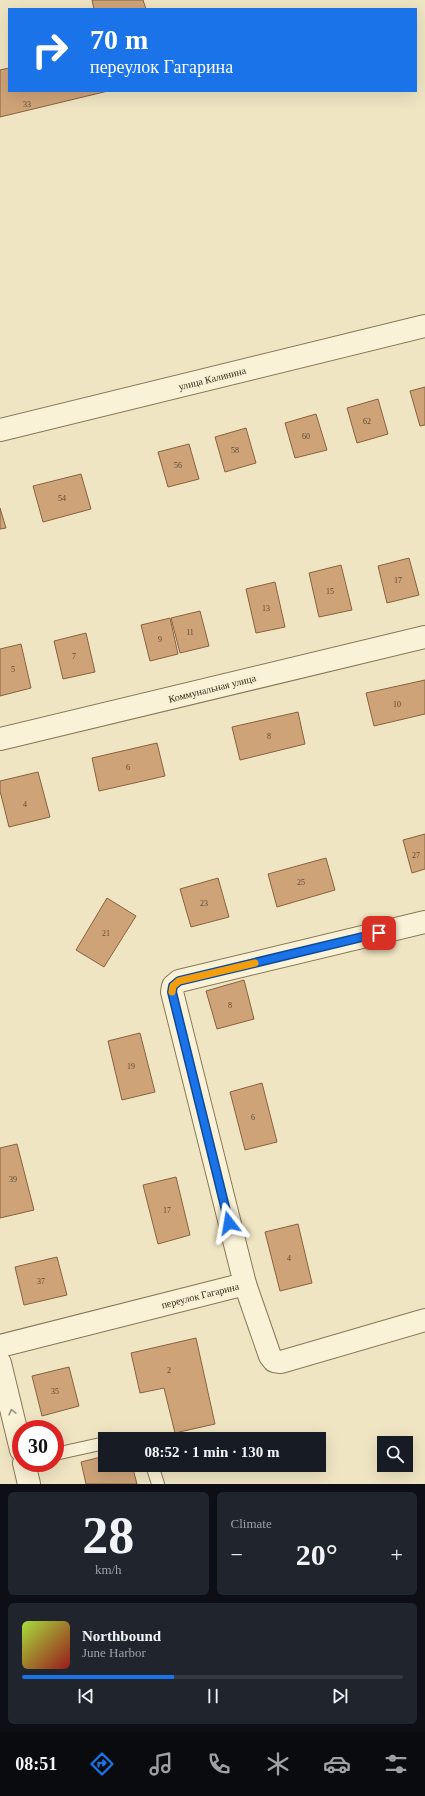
<!DOCTYPE html>
<html lang="en">
<head>
<meta charset="utf-8">
<style>
  body { margin:0; font-family:"Times New Roman",serif; background:#20242c; color:#f1f3f6; height:100vh; display:flex; flex-direction:column; font-size:15px; white-space:nowrap }
  * { box-sizing:border-box; margin:0 }
  p { font-size:13px; color:#9ea1a6 }
  .icon { flex:none; width:22px; height:22px; fill:none; stroke:currentColor; stroke-width:2; stroke-linecap:round; stroke-linejoin:round }
  .map { position:relative; height:1484px; overflow:hidden }
  .drawer { display:flex; flex-direction:column; gap:8px; padding:8px; background:#0d0f14; flex:1 }
  .drawer>* { flex:none }
  .guide { position:absolute; left:8px; top:8px; width:409px; height:84px; border-radius:0px; box-shadow:0 4px 16px #0002; background:#1a73e8; color:#fff; overflow:hidden }
  .buttons { position:absolute; left:377px; top:1436px; display:grid; gap:8px }
  .buttons a { display:grid; place-items:center; width:36px; height:36px; border-radius:0px; background:#171b24; box-shadow:0 4px 16px #0002; font-size:20px }
  .speed { position:absolute; left:12px; top:1420px; display:flex; gap:8px; font-size:20px; font-weight:700; text-align:center }
  .speed>* { display:grid; place-content:center; width:52px; height:52px; border-radius:50%; background:#171b24; box-shadow:0 4px 16px #0002; line-height:1 }
  .speed .limit { border:6px solid #d22; background:#fff; color:#111 }
  .pin { position:absolute; display:grid; place-items:center; width:34px; height:34px; color:#fff; margin:-17px; border-radius:8px; box-shadow:0 2px 6px #0006 }
  .me { position:absolute; width:44px; margin:-22px; rotate:346deg; stroke-linejoin:round; filter:drop-shadow(0 0 3px #0008) }
  .turn { display:flex; align-items:center; gap:14px; height:84px; padding:0 16px; font-size:18px }
  .turn .icon { width:52px; height:52px; stroke-width:2.5 }
  .turn b { display:block; font-size:28px; line-height:34px }
  .big { font-size:30px; font-weight:800; line-height:1.1 }
  .drawer .tile { flex:1; display:flex; flex-direction:column; justify-content:center; gap:6px; min-width:0; padding:0 14px; border-radius:6px; background:#20242c }
  .drawer .dial { align-items:center; gap:0 }
  .dial b { font-size:52px; line-height:1 }
  .song { display:flex; align-items:center; gap:12px }
  .cover { width:48px; height:48px; border-radius:6px; background:linear-gradient(135deg,hsl(80 70% 55%),hsl(0 70% 35%)) }
  .played { height:4px; border-radius:2px; background:linear-gradient(90deg,#1a73e8 40%,#363941 40%) }
  .keys { display:flex; justify-content:space-around; direction:ltr }
  .heat { display:flex; justify-content:space-between; align-items:center; font-size:22px; direction:ltr }
  .drawer .tiles { flex:1; display:grid; gap:8px; grid-template-columns:1fr 1fr }
  .tile:last-child { grid-column:span 2 }
  .trip { position:absolute; left:98px; top:1432px; width:228px; height:40px; border-radius:0px; background:#171b24; box-shadow:0 4px 16px #0002; font-weight:800; line-height:40px; text-align:center }
  .menu { display:flex; height:64px; justify-content:space-around; align-items:center; background:#090b0e; color:#9ea1a6 }
  .menu .icon { width:28px; height:28px }
  .menu .selected { color:#1a73e8 }
  .menu b { font-size:18px; color:#f1f3f6 }
  .map>svg:first-child { display:block }
</style>
</head>
<body>
<div class="map">
<svg width="425" height="1484" viewBox="0 0 425 1484">
  <rect width="100%" height="100%" fill="#efe5c3"/>
  <g fill="#cea378" stroke="#89623f">
    <path d="M92 0H143L146 9H94Z"/>
    <path d="M9 68V91H108L0 117V70Z"/>
    <path d="M425 387V425L420 426 410 391Z"/>
    <path d="M378 399 388 434 357 443 347 408Z"/>
    <path d="M316 414 327 450 295 458 285 423Z"/>
    <path d="M246 428 256 463 225 472 215 437Z"/>
    <path d="M189 444 199 479 168 487 158 452Z"/>
    <path d="M81 474 91 509 43 522 33 486Z"/>
    <path d="M0 508 6 528 0 529Z"/>
    <path d="M409 558 419 595 387 603 378 566Z"/>
    <path d="M341 565 352 610 319 617 309 573Z"/>
    <path d="M275 582 285 627 256 633 246 589Z"/>
    <path d="M200 611 209 646 180 653 171 618Z"/>
    <path d="M170 618 178 654 150 661 141 625Z"/>
    <path d="M86 633 95 672 63 679 54 641Z"/>
    <path d="M21 644 31 688 0 696V649Z"/>
    <path d="M425 680V714L374 726 366 693Z"/>
    <path d="M298 712 305 744 240 760 232 727Z"/>
    <path d="M157 743 165 776 99 791 92 758Z"/>
    <path d="M38 772 50 817 9 827 0 791V781Z"/>
    <path d="M425 834V869L412 873 403 840Z"/>
    <path d="M326 858 335 890 277 907 268 874Z"/>
    <path d="M218 878 229 917 191 927 180 889Z"/>
    <path d="M107 898 136 916 104 967 76 950Z"/>
    <path d="M244 980 254 1019 217 1029 206 991Z"/>
    <path d="M140 1033 155 1092 122 1100 108 1041Z"/>
    <path d="M262 1083 277 1142 245 1150 230 1092Z"/>
    <path d="M17 1144 34 1210 0 1218V1148Z"/>
    <path d="M176 1177 190 1235 158 1244 143 1185Z"/>
    <path d="M298 1224 312 1283 280 1291 265 1232Z"/>
    <path d="M57 1257 67 1295 24 1305 15 1267Z"/>
    <path d="M196 1338 215 1424 175 1433 164 1388 140 1393 131 1353Z"/>
    <path d="M69 1367 79 1406 42 1416 32 1376Z"/>
    <path d="M105 1456V1465H132L137 1484H86L81 1462Z"/>
  </g>
  <g fill="none" stroke-linecap="round" stroke-linejoin="round">
    <defs>
      <g id="service">
        <path d="M122 1439H135"/>
        <path d="M55 1454 105 1443"/>
        <path d="M152 1465 158 1484"/>
      </g>
      <g id="minor">
        <path d="M0 739 425 637"/>
        <path d="M245 1284 270 1356 274 1361 281 1362 425 1320"/>
        <path d="M0 1346 245 1284 172 992 173 986 179 981 425 922"/>
      </g>
      <g id="tertiary">
        <path d="M0 430 425 326"/>
        <path d="M0 1363 21 1450"/>
        <path d="M24 1463 29 1484"/>
      </g>
    </defs>
    <use href="#service" stroke="#897759" stroke-width="14"/>
    <use href="#minor" stroke="#897759" stroke-width="24"/>
    <use href="#tertiary" stroke="#897759" stroke-width="24"/>
    <use href="#service" stroke="#f9f2d6" stroke-width="12"/>
    <use href="#minor" stroke="#f9f2d6" stroke-width="22"/>
    <use href="#tertiary" stroke="#f9f2d6" stroke-width="22"/>
  </g>
  <defs><path id="oneway-chevron" d="M-2-3.5L2.5 0L-2 3.5" fill="none" stroke-width="1.6" stroke-linecap="round" stroke-linejoin="round"/></defs>
  <use stroke="#99907a" href="#oneway-chevron" transform="translate(12 1412) rotate(-104)"/>
  <g fill="none" stroke-linecap="round" stroke-linejoin="round">
    <defs>
      <path id="route" d="M229 1223 172 992 173 986 179 981 379 933"/>
    </defs>
    <use href="#route" stroke="#114b97" stroke-width="10"/>
    <use href="#route" stroke="#1a73e8" stroke-width="7"/>
    <path stroke="#f59e0b" stroke-width="7" d="M172 992 173 986 179 981 255 963"/>
  </g>
  <g text-anchor="middle" stroke-width="3.5" stroke-linejoin="round" paint-order="stroke">
    <g font-size="8" fill="#5e4a34">
      <text x="27" y="107">33</text>
      <text x="367" y="424">62</text>
      <text x="306" y="439">60</text>
      <text x="235" y="453">58</text>
      <text x="178" y="468">56</text>
      <text x="62" y="501">54</text>
      <text x="398" y="583">17</text>
      <text x="330" y="594">15</text>
      <text x="266" y="611">13</text>
      <text x="190" y="635">11</text>
      <text x="160" y="642">9</text>
      <text x="74" y="659">7</text>
      <text x="13" y="672">5</text>
      <text x="397" y="707">10</text>
      <text x="269" y="739">8</text>
      <text x="128" y="770">6</text>
      <text x="25" y="807">4</text>
      <text x="416" y="858">27</text>
      <text x="301" y="885">25</text>
      <text x="204" y="906">23</text>
      <text x="106" y="936">21</text>
      <text x="230" y="1008">8</text>
      <text x="131" y="1069">19</text>
      <text x="253" y="1120">6</text>
      <text x="13" y="1182">39</text>
      <text x="167" y="1213">17</text>
      <text x="289" y="1261">4</text>
      <text x="41" y="1284">37</text>
      <text x="169" y="1373">2</text>
      <text x="55" y="1394">35</text>
    </g>
    <g font-size="10" fill="#392d1e" stroke="#f6efd2">
      <text transform="translate(212 378) rotate(-14)" y="4">улица Калинина</text>
      <text transform="translate(212 688) rotate(-14)" y="4">Коммунальная улица</text>
      <text transform="translate(200 1295) rotate(-14)" y="4">переулок Гагарина</text>
    </g>
  </g>
</svg>
<div class="buttons">
<a><svg class="icon" aria-label="search" viewBox="0 0 24 24"><circle cx="10" cy="10" r="6"/><path d="M15 15l6 6"/></svg></a>
</div>
<div class="speed"><div class="limit">30</div></div>
<div class="pin" style="left:379px;top:933px;background:#d93025"><svg class="icon" aria-label="arrive" viewBox="0 0 24 24"><path d="M6 21V4h12l-3 4 3 4H6"/></svg></div>
<svg class="me" style="left:229px;top:1223px" viewBox="-20 -20 40 40"><path d="M0-17L14 15 0 8-14 15z" fill="#1a73e8" stroke="#fff" stroke-width="4"/></svg>
<div class="trip">08:52 · 1 min · 130 m</div>
<div class="guide">
<div class="turn"><svg class="icon" aria-label="right" viewBox="0 0 24 24"><path d="M7 20v-9h11M14 6l5 5-5 5"/></svg><div><b>70 m</b>переулок Гагарина</div></div>
</div>
</div>
<section class="drawer">
<div class="tiles">
<div class="tile dial"><b>28</b><p>km/h</p></div>
<div class="tile"><p>Climate</p>
<div class="heat"><a>−</a><b class="big">20°</b><a>+</a></div>
</div>
<div class="tile">
<div class="song"><i class="cover"></i><div><b>Northbound</b><p>June Harbor</p></div></div>
<div class="played"></div>
<div class="keys"><svg class="icon" aria-label="previous" viewBox="0 0 24 24"><path d="M18 5L8 12l10 7zM5 5v14"/></svg><svg class="icon" aria-label="pause" viewBox="0 0 24 24"><path d="M8 5v14M16 5v14"/></svg><svg class="icon" aria-label="next" viewBox="0 0 24 24"><path d="M6 5l10 7-10 7zM19 5v14"/></svg></div>
</div>
</div>
</section>
<nav class="menu">
<b>08:51</b>
<svg class="icon selected" aria-label="directions" viewBox="0 0 24 24"><path d="M12 3l9 9-9 9-9-9zM9 14v-3h6M13 9l2 2-2 2"/></svg>
<svg class="icon" aria-label="music" viewBox="0 0 24 24"><path d="M9 18V5l10-2v13"/><circle cx="6" cy="18" r="3"/><circle cx="16" cy="16" r="3"/></svg>
<svg class="icon" aria-label="phone" viewBox="0 0 24 24"><path d="M5 4h4l2 5-3 2q2 4 5 5l2-3 5 2v4C11 20 4 13 5 4z"/></svg>
<svg class="icon" aria-label="climate" viewBox="0 0 24 24"><path d="M12 3v18M4 7l16 10M4 17L20 7"/></svg>
<svg class="icon" aria-label="car" viewBox="0 0 24 24"><path d="M5 17H2v-5l4-1 3-4h7l3 4 3 1v5h-3M9 17h6M6 11h13"/><circle cx="7" cy="17" r="2"/><circle cx="17" cy="17" r="2"/></svg>
<svg class="icon" aria-label="filters" viewBox="0 0 24 24"><path d="M4 7h16M4 17h16"/><circle cx="9" cy="7" r="2"/><circle cx="15" cy="17" r="2"/></svg>
</nav>
</body>
</html>
